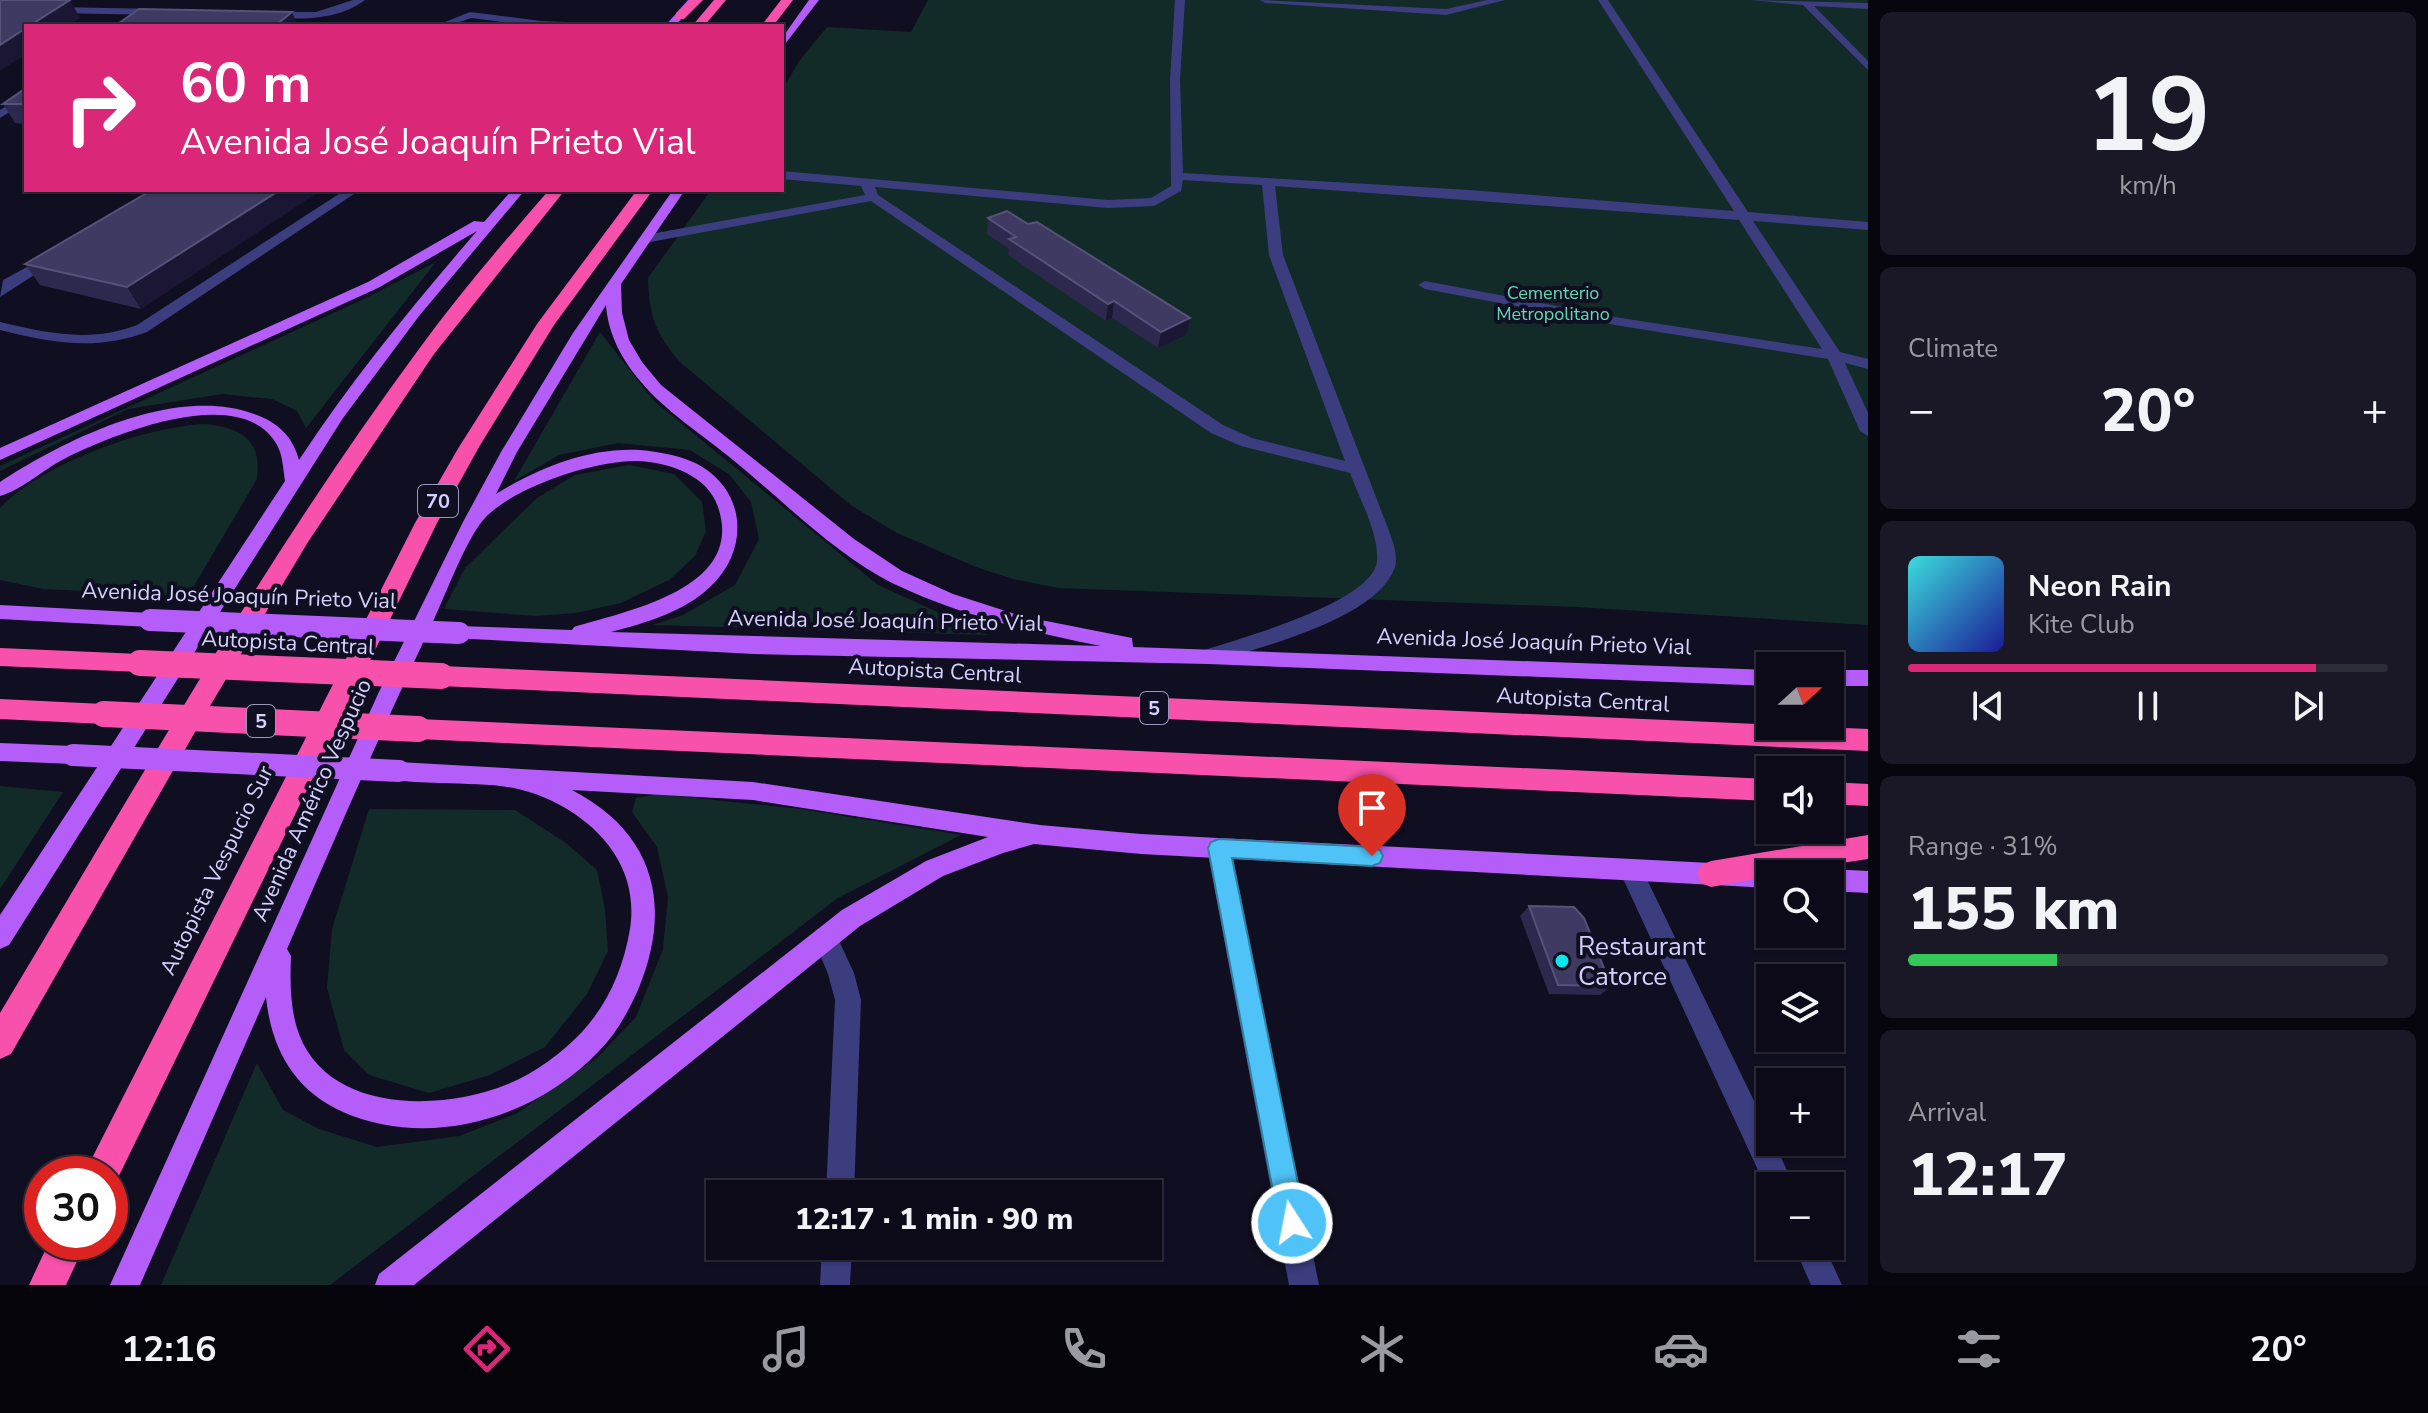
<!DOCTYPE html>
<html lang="en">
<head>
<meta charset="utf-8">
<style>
  body { margin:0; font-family:"Nunito Sans",sans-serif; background:#1a1826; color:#f1f3f6; height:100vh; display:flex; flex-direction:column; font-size:30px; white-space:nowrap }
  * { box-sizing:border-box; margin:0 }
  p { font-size:26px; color:#9a9aa2 }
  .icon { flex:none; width:44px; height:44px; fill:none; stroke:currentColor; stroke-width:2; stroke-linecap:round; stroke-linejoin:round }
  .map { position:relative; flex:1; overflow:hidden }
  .drawer { display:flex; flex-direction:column; gap:12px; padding:12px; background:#07060e; width:560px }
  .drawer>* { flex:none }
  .top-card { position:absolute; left:24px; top:24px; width:760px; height:168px; border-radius:0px; box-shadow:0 2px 6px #0004,0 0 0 2px #2c2b38; background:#db2777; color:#fff; overflow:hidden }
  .needle { width:52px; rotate:69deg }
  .tools { position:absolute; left:1756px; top:652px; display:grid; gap:16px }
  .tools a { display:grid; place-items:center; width:88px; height:88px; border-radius:0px; background:#0c0a19; box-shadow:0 2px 6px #0004,0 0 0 2px #2c2b38; font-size:40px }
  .speed { position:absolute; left:24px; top:1156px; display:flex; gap:16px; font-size:40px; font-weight:700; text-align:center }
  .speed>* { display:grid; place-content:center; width:104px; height:104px; border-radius:50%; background:#0c0a19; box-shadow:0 2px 6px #0004,0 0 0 2px #2c2b38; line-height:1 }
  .speed .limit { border:12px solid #d22; background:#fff; color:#111 }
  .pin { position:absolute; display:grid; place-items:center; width:68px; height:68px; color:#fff; margin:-82px -34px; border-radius:50% 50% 50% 0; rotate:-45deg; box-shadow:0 0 8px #0007 }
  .pin .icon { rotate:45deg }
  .me { position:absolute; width:88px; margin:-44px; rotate:349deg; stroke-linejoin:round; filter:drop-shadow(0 0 6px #0008) }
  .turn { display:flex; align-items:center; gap:28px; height:168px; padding:0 24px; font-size:36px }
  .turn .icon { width:104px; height:104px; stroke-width:2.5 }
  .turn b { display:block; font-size:56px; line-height:68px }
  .big { font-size:60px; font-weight:800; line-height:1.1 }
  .drawer .tile { flex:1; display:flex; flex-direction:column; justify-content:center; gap:12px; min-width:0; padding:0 28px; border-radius:12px; background:#1a1826 }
  .drawer .dial { align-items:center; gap:0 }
  .dial b { font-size:104px; line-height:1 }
  .song { display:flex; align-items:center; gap:24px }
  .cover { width:96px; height:96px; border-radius:12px; background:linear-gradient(135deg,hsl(180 70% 55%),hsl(240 70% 35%)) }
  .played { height:8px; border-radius:4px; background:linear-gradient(90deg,#db2777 85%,#2c2b38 85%) }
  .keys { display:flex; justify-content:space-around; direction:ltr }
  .heat { display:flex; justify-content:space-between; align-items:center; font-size:44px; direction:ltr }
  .charge { height:12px; border-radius:6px; background:linear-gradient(90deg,#34c759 31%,#2c2b38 0) }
  .trip { position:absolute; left:706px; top:1180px; width:456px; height:80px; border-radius:0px; background:#0c0a19; box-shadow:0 2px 6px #0004,0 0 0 2px #2c2b38; font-weight:800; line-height:80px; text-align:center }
  .tabs { display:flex; height:128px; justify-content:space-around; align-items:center; background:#05040a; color:#9a9aa2 }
  .tabs .icon { width:56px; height:56px }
  .tabs .selected { color:#db2777 }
  .tabs b { font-size:36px; color:#f1f3f6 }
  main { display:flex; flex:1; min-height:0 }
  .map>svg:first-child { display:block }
</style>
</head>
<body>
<main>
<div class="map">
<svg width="1868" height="1285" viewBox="0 0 1868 1285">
  <rect width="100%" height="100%" fill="#100e21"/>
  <g fill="#122b28">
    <path d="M928 0H1868V625L1576 607 1058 588 1013 579 976 567 897 533 852 506 681 363C656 334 649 318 648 278L711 190H782V90L800 60 827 27 911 32Z"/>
    <path d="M436 262 306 428 297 411 272 399 222 394 128 409 0 471V466L364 299Z"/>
    <path d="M600 332 654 401 878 585 988 635 653 625 683 615 735 585 759 539 751 502 730 475 690 450 618 443 559 455 514 481Z"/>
    <path d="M206 424C241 428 262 439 257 479L188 596 43 589 0 580V508C41 464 146 426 206 424Z"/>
    <path d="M629 465 674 474 702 502 706 531 695 556 669 580 621 603 576 613 535 616 444 609 465 568 537 498 575 475Z"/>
    <path d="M0 786 63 792 0 889Z"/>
    <path d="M657 794 801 809 961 835 838 898 330 1285H161L257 1063 283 1110 319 1129 377 1147 459 1136 516 1114 597 1058 636 1017 663 949 668 897 657 847 632 812 636 798Z"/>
    <path d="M369 809 515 810 566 843 597 870 605 910 608 951 587 994 545 1047 490 1075 429 1093 369 1075 344 1050 327 988 332 929Z"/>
  </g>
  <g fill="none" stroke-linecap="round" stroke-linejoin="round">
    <g fill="#3b3d7e" fill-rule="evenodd">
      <path d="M353 0H365C338 21 300 19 268 18L263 15 268 12H316Z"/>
      <path d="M1175 0H1185L1180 79 1183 173 1470 190 1734 211 1598 0H1608L1748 212 1868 222V230L1753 221 1840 352 1868 359V369L1845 363 1868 413V436L1860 431 1828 359 1621 326 1425 289 1418 285 1425 281 1621 318 1822 349 1739 220 1275 186 1283 255 1389 531C1393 542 1398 555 1395 567 1377 620 1256 648 1208 664L1201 661 1198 656 1201 651C1237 639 1373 603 1377 561 1379 533 1359 498 1350 473L1241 446 1211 433 871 201 645 243 638 239 645 235 865 195 861 186 782 179V171L1108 200 1151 198 1171 186 1170 79ZM1183 180 1262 185 1269 255 1345 461 1252 438 1223 425 878 195 875 187 1108 208 1154 206 1181 191Z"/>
      <path d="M1260 0 1446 9 1487 0H1505L1446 15 1265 3Z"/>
      <path d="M1750 0 1868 3V9L1814 6 1868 61V70L1803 5Z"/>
      <path d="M0 6 160 9 165 12 160 15 0 12Z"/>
      <path d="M470 12 541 21 592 23 597 26H533L471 18 449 26H435Z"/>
      <path d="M26 94V102L0 118V110Z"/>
      <path d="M345 190H360L147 332C96 351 52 343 0 330V322C47 333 90 343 137 325Z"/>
      <path d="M51 254 58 258 56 261 0 297 3 280Z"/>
      <path d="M1219 838 1227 841 1231 848 1319 1285H1289L1207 848 1211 841Z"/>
      <path d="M1631 859 1639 863 1770 1134V1142H1774L1794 1186H1770V1196L1619 870 1623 863Z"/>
      <path d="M825 926 834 930 854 973 861 1000 854 1194H826L835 1000 828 974 813 938 816 930Z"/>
      <path d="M822 1246H852L850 1285H820Z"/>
      <path d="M1794 1246H1824L1842 1285H1811Z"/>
    </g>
    <g fill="#b45df8" fill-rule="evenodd">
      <path d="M688 0H698L675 26H665Z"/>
      <path d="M809 0H819L782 48V38Z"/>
      <path d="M512 190H525L419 316 343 418 9 945 0 949V915L285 481C283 469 283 456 277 445 242 381 111 435 64 459 44 469 22 490 0 496V482C66 439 175 385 254 414 277 422 292 435 299 460 353 378 414 304 477 231L378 288 0 460V448L368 282 474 221 484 222Z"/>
      <path d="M673 190H685L621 284 622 313 629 340 642 362 661 385 854 539 902 571 953 594 1021 616 1132 638 1133 647 1770 670V686L1208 664 754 654 452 638 449 633 452 628 459 626 572 630 574 627C626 611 746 589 718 507 707 475 670 463 639 461 596 459 505 489 480 524 462 549 444 599 430 628 380 733 334 841 287 949L291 956C290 982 290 1010 299 1034 329 1114 443 1111 508 1084 535 1073 562 1053 582 1032 609 1002 623 969 630 929 638 877 611 836 567 809 521 782 491 785 439 783 423 782 406 783 391 778L388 771 391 764 399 762 753 782 1040 825 1141 834 1770 866 1778 869 1781 874H1770V888L1141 854 1034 844 1003 853 943 876 860 926 414 1285H375L379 1274 842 910 926 861 988 837 753 800 572 790C655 833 673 906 638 990 628 1012 616 1034 599 1051 536 1118 430 1150 343 1112 295 1091 271 1049 266 997L140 1285H110L378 694 463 522 501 452 573 333ZM606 305C608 334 622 360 641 382 666 412 703 435 733 460 782 500 836 555 892 583 959 615 1029 632 1101 646L611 632C645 623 684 612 710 587 747 553 748 497 704 468 686 456 660 452 640 450 589 447 538 468 496 494L517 452Z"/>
      <path d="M0 605 150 613 157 615 160 620 157 625 150 627 0 619Z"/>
      <rect x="1830" y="670" width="38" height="16"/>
      <path d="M0 743 73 746 81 749 84 755 81 761 73 764 0 761Z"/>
      <path d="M1830 869 1868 871V893L1830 891V874H1821Z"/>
    </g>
    <g fill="#f751ac" fill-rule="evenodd">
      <path d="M690 0H703L684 19H676V13Z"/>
      <path d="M714 0H726L704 26H692Z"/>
      <path d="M781 0H793L773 26H761Z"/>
      <path d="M549 190H565L434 354 308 542 207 711 11 1054 0 1059V1013C135 789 263 560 419 349 459 294 504 242 549 190Z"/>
      <path d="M637 190H653L554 325 479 447 437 523 114 1186 110 1188V1174H85L90 1162 415 523 459 447 537 324Z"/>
      <path d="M0 648 140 654 149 656 152 663 149 670 140 672 0 666Z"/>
      <path d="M441 666 1868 729V751L441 686 432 683 429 676 432 669Z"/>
      <path d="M0 699 104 704 113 707 117 714 113 721 104 724 0 719Z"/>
      <path d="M418 719 1770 779V801L418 739 409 736 405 729 409 722Z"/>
      <path d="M1830 782 1868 784V806L1830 804Z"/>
      <path d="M1868 835V859L1770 874V876L1711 887 1701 883 1697 874 1701 865 1711 861Z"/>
      <path d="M49 1242H86L66 1285H29Z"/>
    </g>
    <g stroke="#b45df8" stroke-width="22">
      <path d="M150 620 459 633"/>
      <path d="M73 755 399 771"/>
    </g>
    <g stroke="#f751ac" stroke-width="26">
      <path d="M140 663 441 676"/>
      <path d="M104 714 418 729"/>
    </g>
  </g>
  <g fill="#2d284e">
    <path d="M26 88V124L15 123 3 104Z"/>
    <path d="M152 190H321L141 309 40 285 25 264Z"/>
    <path d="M988 218 1186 335 1158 348 1112 318 1106 321 1008 255 1009 249 987 234Z"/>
    <path d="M1529 906 1611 986 1600 995 1549 994 1520 916Z"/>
  </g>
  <g fill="#1a1634">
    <path d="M70 0 80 18 68 26H29Z"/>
    <path d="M292 12 298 26H275Z"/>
    <path d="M26 28V54L0 71V45Z"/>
    <path d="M280 190H321L141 309 127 287Z"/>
    <path d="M1114 301 1112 318 1106 321 1108 304Z"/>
    <path d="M1190 318 1186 335 1158 348 1161 332Z"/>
  </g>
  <g fill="#3e3a61" stroke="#565279" stroke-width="2">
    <path d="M0 0H70L29 26H26V28L0 45Z"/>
    <path d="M139 9 292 12 275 26H115Z"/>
    <path d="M26 88V104H3Z"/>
    <path d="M152 190H280L127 287 25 264Z"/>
    <path d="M1007 211 1028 224 1037 222 1190 318 1161 332 1114 301 1108 304 1009 239 1016 237 988 218Z"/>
    <path d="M1529 906 1574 907 1584 918 1611 986 1558 985Z"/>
  </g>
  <path fill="#4fc3f7" stroke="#337fa1" stroke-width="2" d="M1219 839 1372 847 1380 850 1383 856 1380 863 1372 866 1232 858 1306 1223 1302 1233 1292 1237 1283 1233 1279 1223 1208 848 1211 842Z"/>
  <circle fill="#0be7ef" stroke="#100e21" stroke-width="3" cx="1562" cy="961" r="8"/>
  <g text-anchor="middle" stroke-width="8" stroke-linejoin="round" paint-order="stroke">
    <g font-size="18" fill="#60dab3" stroke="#100e21">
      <text x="1553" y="299">Cementerio<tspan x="1553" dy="21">Metropolitano</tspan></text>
    </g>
    <g fill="#100e21" stroke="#9896bb" stroke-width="2">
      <rect x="418" y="485" width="40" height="32" rx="6"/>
      <rect x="1140" y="692" width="28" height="32" rx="6"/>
      <rect x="247" y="705" width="28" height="32" rx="6"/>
    </g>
    <g font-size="20" font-weight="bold" fill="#d3d1fd">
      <text x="438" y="508">70</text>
      <text x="1154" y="715">5</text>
      <text x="261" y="728">5</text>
    </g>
    <g font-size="22" fill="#d3d1fd" stroke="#100e21">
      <text transform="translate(239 595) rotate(2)" y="8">Avenida José Joaquín Prieto Vial</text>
      <text transform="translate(885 620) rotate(1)" y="8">Avenida José Joaquín Prieto Vial</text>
      <text transform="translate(1534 641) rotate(2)" y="8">Avenida José Joaquín Prieto Vial</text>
      <text transform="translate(288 642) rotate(3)" y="8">Autopista Central</text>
      <text transform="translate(935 670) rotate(3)" y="8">Autopista Central</text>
      <text transform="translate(1583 699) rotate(3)" y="8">Autopista Central</text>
      <text transform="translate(311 800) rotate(-66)" y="8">Avenida Américo Vespucio</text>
      <text transform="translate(216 870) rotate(-64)" y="8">Autopista Vespucio Sur</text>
    </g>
    <g font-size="26" fill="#d3d1fd" stroke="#100e21" text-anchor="start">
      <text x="1578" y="955">Restaurant<tspan x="1578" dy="30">Catorce</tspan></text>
    </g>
  </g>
</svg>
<div class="tools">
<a><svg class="needle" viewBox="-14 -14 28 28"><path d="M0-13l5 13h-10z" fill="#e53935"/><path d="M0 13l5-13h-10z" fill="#9a9aa2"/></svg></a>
<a><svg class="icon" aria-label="sound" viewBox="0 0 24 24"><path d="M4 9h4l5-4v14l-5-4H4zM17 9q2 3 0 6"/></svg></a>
<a><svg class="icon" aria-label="search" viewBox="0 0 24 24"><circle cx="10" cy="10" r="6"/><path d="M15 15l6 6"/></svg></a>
<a><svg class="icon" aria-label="layers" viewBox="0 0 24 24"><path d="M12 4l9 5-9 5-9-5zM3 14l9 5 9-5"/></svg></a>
<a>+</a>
<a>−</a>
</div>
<div class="speed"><div class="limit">30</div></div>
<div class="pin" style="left:1372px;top:856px;background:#d93025"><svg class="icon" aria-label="arrive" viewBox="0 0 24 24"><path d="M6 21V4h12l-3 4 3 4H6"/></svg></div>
<svg class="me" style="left:1292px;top:1223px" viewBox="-20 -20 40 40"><circle r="17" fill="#4fc3f7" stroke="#fff" stroke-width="3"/><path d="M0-11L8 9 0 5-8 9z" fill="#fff"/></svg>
<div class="trip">12:17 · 1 min · 90 m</div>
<div class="top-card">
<div class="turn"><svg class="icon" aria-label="right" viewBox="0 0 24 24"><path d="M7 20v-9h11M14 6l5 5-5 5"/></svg><div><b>60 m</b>Avenida José Joaquín Prieto Vial</div></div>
</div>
</div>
<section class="drawer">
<div class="tile dial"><b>19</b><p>km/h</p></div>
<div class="tile"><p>Climate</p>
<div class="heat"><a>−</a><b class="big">20°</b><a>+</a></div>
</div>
<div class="tile">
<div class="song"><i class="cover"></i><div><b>Neon Rain</b><p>Kite Club</p></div></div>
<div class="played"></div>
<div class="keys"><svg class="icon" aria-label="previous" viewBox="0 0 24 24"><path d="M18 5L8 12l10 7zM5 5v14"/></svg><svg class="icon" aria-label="pause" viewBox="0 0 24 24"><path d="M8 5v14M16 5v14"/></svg><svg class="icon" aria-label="next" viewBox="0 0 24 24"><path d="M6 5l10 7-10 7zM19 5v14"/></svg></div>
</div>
<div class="tile"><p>Range · 31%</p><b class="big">155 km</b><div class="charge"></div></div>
<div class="tile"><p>Arrival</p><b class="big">12:17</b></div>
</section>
</main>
<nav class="tabs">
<b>12:16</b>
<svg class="icon selected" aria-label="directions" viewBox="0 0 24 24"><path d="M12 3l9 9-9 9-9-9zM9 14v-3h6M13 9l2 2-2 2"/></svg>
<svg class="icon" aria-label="music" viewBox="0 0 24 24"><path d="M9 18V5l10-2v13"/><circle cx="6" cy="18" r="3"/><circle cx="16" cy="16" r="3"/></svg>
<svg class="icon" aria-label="phone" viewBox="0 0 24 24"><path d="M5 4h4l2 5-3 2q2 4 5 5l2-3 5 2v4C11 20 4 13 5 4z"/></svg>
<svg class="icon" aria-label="climate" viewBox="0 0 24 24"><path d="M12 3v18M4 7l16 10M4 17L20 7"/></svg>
<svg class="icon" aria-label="car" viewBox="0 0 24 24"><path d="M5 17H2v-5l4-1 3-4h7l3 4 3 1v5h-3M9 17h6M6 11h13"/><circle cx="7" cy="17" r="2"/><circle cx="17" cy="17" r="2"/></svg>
<svg class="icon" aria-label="filters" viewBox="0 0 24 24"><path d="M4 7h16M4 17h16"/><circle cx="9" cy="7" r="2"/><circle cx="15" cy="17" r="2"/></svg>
<b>20°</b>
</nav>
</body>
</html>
